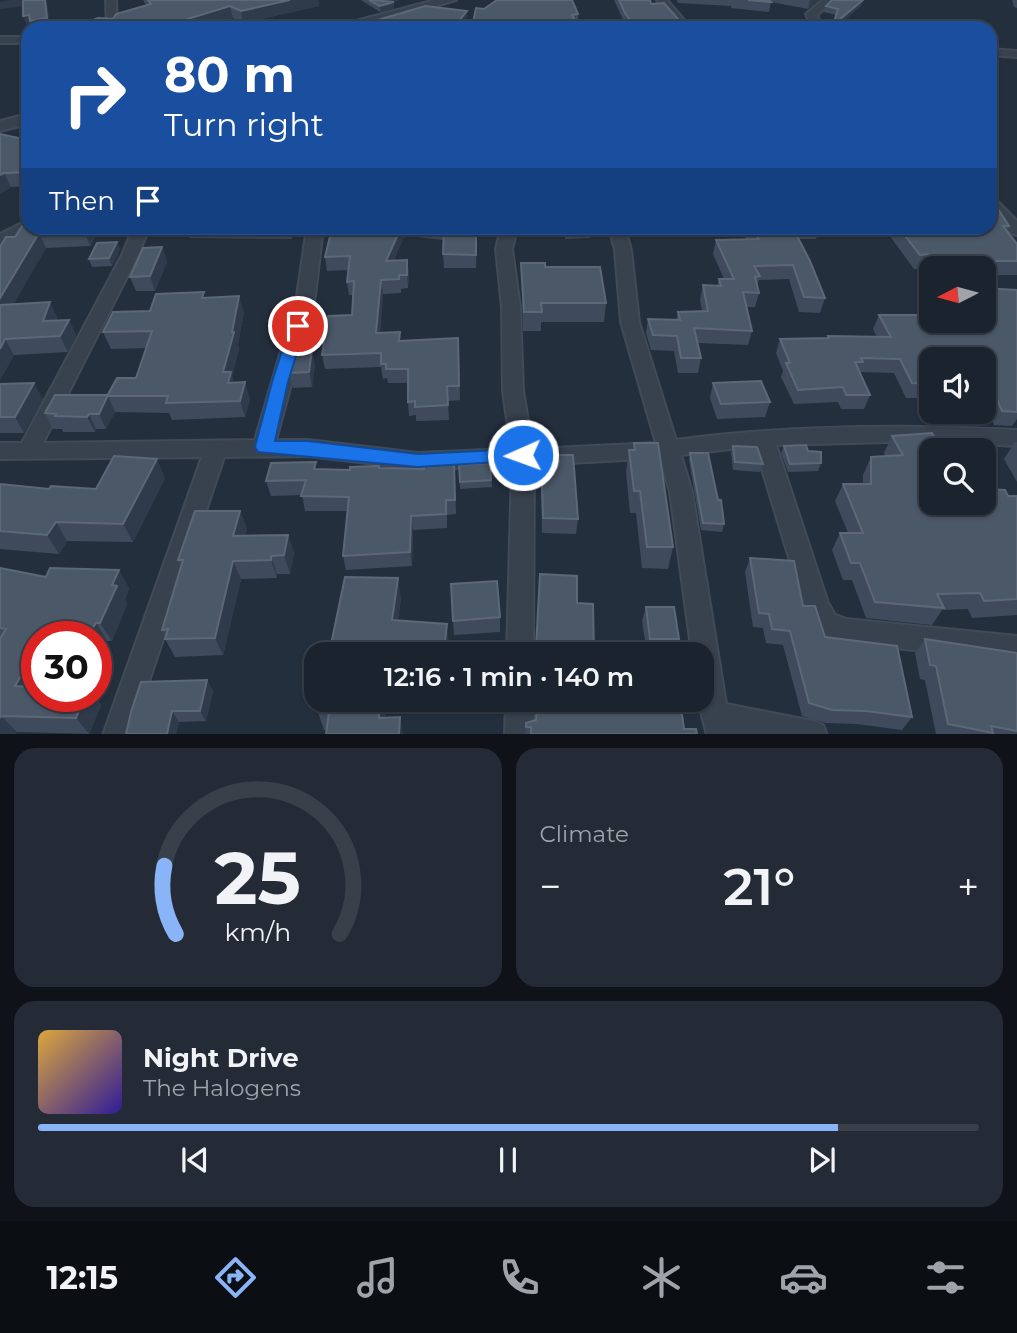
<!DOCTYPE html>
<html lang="en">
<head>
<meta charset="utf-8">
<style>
  body { margin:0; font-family:Montserrat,sans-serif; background:#242b36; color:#f1f3f6; height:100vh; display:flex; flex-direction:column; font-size:26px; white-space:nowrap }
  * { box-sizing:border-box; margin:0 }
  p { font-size:23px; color:#a0a4aa }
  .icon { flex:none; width:38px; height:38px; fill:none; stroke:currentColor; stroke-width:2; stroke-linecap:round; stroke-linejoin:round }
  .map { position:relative; height:734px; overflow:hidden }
  .sheet { display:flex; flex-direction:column; gap:14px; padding:14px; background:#0f1319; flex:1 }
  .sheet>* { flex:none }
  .banner { position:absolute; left:21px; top:21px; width:976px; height:214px; border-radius:21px; box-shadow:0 2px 5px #0004,0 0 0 2px #39404a; background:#1a4fa0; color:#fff; overflow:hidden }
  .needle { width:46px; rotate:264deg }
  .tools { position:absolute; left:919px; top:256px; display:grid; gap:14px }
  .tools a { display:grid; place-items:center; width:77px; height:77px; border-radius:14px; background:#1b232e; box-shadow:0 2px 5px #0004,0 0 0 2px #39404a; font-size:35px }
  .speed { position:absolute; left:21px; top:621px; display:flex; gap:14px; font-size:35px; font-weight:700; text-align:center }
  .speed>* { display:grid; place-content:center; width:91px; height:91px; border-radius:50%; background:#1b232e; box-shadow:0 2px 5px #0004,0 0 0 2px #39404a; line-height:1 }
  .speed .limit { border:10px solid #d22; background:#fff; color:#111 }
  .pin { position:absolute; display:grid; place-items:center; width:60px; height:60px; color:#fff; margin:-30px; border:4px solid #fff; border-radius:50%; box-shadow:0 2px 7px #0007 }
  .me { position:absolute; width:77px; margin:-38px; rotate:268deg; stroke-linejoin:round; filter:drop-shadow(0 0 5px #0008) }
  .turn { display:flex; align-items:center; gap:24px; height:147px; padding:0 28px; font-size:32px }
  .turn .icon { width:91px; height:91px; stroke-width:2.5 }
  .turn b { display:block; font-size:49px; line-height:60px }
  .then { display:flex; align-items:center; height:66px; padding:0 28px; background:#0003; gap:14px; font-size:26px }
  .big { font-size:52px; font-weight:600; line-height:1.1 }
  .sheet .widget { flex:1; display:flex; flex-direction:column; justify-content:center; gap:10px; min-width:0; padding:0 24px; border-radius:21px; background:#242b36 }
  .sheet .dial { align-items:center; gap:0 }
  .dial svg { height:182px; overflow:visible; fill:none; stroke:#39404a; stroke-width:7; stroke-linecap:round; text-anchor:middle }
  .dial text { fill:#f1f3f6; stroke:none }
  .song { display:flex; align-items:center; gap:21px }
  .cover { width:84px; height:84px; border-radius:10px; background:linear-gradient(135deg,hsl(40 70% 55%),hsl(250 70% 35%)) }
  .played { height:7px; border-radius:4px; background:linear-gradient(90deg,#8ab4f8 85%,#39404a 85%) }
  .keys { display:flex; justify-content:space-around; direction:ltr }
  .heat { display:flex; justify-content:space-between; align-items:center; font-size:38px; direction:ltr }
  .sheet .tiles { flex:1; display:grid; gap:14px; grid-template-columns:1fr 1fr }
  .widget:last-child { grid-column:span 2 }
  .trip { position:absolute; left:304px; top:642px; width:410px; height:70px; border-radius:21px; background:#1b232e; box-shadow:0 2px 5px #0004,0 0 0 2px #39404a; font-weight:600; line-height:70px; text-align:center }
  .tabs { display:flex; height:112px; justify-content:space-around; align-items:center; background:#0b0e12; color:#a0a4aa }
  .tabs .icon { width:49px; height:49px }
  .tabs .current { color:#8ab4f8 }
  .tabs b { font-size:32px; color:#f1f3f6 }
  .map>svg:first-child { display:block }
</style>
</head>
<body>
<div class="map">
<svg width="1017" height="735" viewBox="0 0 1017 735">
  <rect width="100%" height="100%" fill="#242f3e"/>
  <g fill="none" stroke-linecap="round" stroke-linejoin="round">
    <defs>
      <g id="minor">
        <path d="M106 0H116L117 28H107Z"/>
        <path d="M657 0H667L691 28H680L667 16Z"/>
        <path d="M823 0H834L817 15 822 28H812L806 14Z"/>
        <rect x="0" y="37" width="28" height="6"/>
        <path d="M990 49 1017 51V57L990 55Z"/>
        <path d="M990 198 995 199 1017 221V235L1011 233 990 211Z"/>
        <path d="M28 220V228H34L0 245V234Z"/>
        <path d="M133 228H149L138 255 43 443 255 440 297 296 307 228H323L315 296 276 440H308L418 453 511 449 503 391 502 307 496 249 501 228H517L512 249 520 307 523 391 533 449 656 443 621 322 615 250 609 228H625L631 250 639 322 676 440C789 425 903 424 1017 430V446L924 441 776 445 828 603 835 615 846 619 1017 636V660L844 643 817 631 804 607 755 446 681 455 692 492 726 704 813 721 823 725 827 735H707L698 700H702V654H692L670 492 660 458 534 465 533 654H507L512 466 418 469 308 456 224 457 131 735H103L202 457 0 459V443H22L122 255Z"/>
        <path d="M506 700H534L533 735H505Z"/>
      </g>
      <g id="tertiary">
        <path d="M435 0H456L361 28H339L341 25Z"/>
        <path d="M28 114V124L0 131V121Z"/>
      </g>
    </defs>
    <use href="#minor" stroke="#414a57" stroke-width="4"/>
    <use href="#tertiary" stroke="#414a57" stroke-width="4"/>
    <use href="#minor" fill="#38414e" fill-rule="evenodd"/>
    <use href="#tertiary" fill="#38414e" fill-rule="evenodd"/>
  </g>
  <g fill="#3f4b5c">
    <path d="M143 0H318L319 6 243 23 233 18 113 19 146 5Z"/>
    <path d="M361 0H400L389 2 394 8 380 12Z"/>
    <path d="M614 0H650L651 4 685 27 717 28H627Z"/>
    <path d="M677 0H819L808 9 771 2 769 12 731 8V6L678 3Z"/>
    <path d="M1012 0H1017V8L1014 7Z"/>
    <path d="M862 5 835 28H832L836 15 824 12 826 6Z"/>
    <path d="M484 9 578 14V24Z"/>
    <path d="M755 22 792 28H754Z"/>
    <path d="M0 134 28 140V186L11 187 0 194Z"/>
    <path d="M1009 226 1007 231 1017 244V275H984V268H931V275H926L922 269H914L887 232 818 233 816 239H799L825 298 820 313 799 312 789 279 759 280 757 285 759 293 755 307H747L752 331 748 345 698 343 701 358 698 373H678L674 351 651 350 646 333 648 319 676 320 678 312 702 311 700 300 703 285 717 286 719 279H724L713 254 716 240H747L739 228H990Z"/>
    <path d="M28 228H100L90 246 46 248 13 304 57 317 56 320H69L76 335 68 352 14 355 0 380 15 237Z"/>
    <path d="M185 228H295L292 239 189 238Z"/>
    <path d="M332 228H477L476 268H444L443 254 444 240 407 236 403 239 394 260H407L409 273 408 288 401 289V293L383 294 380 333 401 341 459 352 460 400 448 401 449 420 416 421V415L409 416 408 402V383H388L387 378 383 379 381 367 325 369 322 355 352 315 353 295H349L347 282 348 270 327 271 325 257Z"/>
    <path d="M523 228H591L590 238 565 239V233L524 235Z"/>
    <path d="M162 247 167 262 155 291H136L130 277Z"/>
    <path d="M120 249 112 266 92 267 89 259Z"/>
    <path d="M521 263 606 303 604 322H541V331H523Z"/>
    <path d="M1017 290V419L1012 426 994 425 984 401V359H931V398H906L894 373 860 372 870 395 864 409H841L838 402 794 404 781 377 783 371 776 353 780 339 827 338 828 336 877 337 873 329 879 315 936 333 969 334 961 320H984Z"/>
    <path d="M206 298 244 312 238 344 239 349 232 376 234 383 250 399 245 417 172 420 169 413 115 412 106 429H96L95 432H63L62 429H53L45 413 108 395 136 378 146 348 111 349 103 332 150 311Z"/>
    <path d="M315 364 312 387 293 388 289 373Z"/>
    <path d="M713 383 770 402 765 417 717 419 710 398Z"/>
    <path d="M0 384 43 399 24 433H0Z"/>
    <path d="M892 436 931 502 1008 496H1017V615L972 618 968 609 942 610 932 625 866 618 852 580H843L832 550 840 533H848L835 501 843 484H863V475L871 457 885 456 884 453Z"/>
    <path d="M1015 442H1017V482L1004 459Z"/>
    <path d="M634 443 673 547 668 569 642 568 636 513H630L626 472 629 450H633Z"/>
    <path d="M733 446 763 464 760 472 733 470 731 453Z"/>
    <path d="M784 446 808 451 821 463 818 471 788 472 781 453Z"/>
    <path d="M690 453 724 524 722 532 701 530 689 460Z"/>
    <path d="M541 455 578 519 576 534 542 533Z"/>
    <path d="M454 462 456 514 447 515V528L413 530 412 566 346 570 343 556 347 511H305L302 495 271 496 266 481 317 469 350 470 379 468 424 469Z"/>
    <path d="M490 463 492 487 460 489 459 465Z"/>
    <path d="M165 478 133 542 67 541 59 554 0 549V484L49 489H96Z"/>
    <path d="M240 511 247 529 245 536 288 535 294 553 290 574H277V578L241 579 223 655 175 657 165 639 166 636 162 630 181 567 178 560Z"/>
    <path d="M750 558 803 606 825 637 912 717 902 730 857 724 825 723 802 716 783 645 766 643 763 628 753 627 745 572Z"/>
    <path d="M0 568 46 577 129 588 125 600 127 604 112 641H107L96 637H37V696H95L101 705 89 734 17 732 0 734Z"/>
    <path d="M401 598 398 620 449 643 448 654H329Z"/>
    <path d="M646 607 679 639 675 653H647L642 621Z"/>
    <path d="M500 617V632L454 635 453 621Z"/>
    <path d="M925 639 1017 653V734H936L925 680 920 679 915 653Z"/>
    <path d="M207 680 213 691 206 721 179 722 176 734H126Z"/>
    <path d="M320 700H386L385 718 324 730 318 712Z"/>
    <path d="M536 700H680L684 729 697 734H525L526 723 536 720Z"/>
  </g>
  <g fill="#2f3b4b">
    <path d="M12 0H23L25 6 0 9V2Z"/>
    <path d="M45 0 47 3 50 26 32 28 30 23 26 24 23 16Z"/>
    <path d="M290 0H318L319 6 243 23 241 11Z"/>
    <path d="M369 0H400L376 4Z"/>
    <path d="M810 0H819L808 9Z"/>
    <path d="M863 0 862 5 835 28H832L833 25Z"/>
    <path d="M394 2V8L380 12V6Z"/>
    <path d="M230 6 233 18 200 28H183L181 21Z"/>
    <path d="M467 11V17L458 28H453Z"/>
    <path d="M4 173 11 187 0 194V175Z"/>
    <path d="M86 228H100L90 246 84 231Z"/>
    <path d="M289 228H295L292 239Z"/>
    <path d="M401 228H406L407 236 403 239 388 274 386 261Z"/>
    <path d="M39 233 46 248 4 321 0 314V298Z"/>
    <path d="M117 242 120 249 112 266 109 258Z"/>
    <path d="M162 247 167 262 155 291 150 276Z"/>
    <path d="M407 260 409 273 408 288 407 275Z"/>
    <path d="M381 280 383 294 378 347 376 333Z"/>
    <path d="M239 296 244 312 238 344 239 349 232 376 236 388 233 399 223 372Z"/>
    <path d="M50 302 57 317 51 336 43 321Z"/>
    <path d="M69 320 76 335 68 352 60 336Z"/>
    <path d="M5 339 14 355 0 380V349Z"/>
    <path d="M312 349 315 364 312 387 309 372Z"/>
    <path d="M245 382 250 399 245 417 240 401Z"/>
    <path d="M34 383 43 399 24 433 15 417Z"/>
    <path d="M108 396 115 412 106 429 99 414Z"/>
    <path d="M89 414 96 429 95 432 87 417Z"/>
    <path d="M157 459 165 478 133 542 123 524Z"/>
    <path d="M240 511 247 529 241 555 233 536Z"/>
    <path d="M411 516 413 530 412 566 410 552Z"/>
    <path d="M56 522 67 541 59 554 47 535Z"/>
    <path d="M288 535 294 553 290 574 284 555Z"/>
    <path d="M271 556 277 574V578L271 560Z"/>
    <path d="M233 561 241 579 223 655 215 638Z"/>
    <path d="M119 570 129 588 125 600 127 604 112 641 100 623 112 585Z"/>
    <path d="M398 578 401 598 395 639 392 620Z"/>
    <path d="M96 623 107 641 96 659V637H87Z"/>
    <path d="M447 624 449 643 448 654H444V649Z"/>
    <path d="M361 642 364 654H359Z"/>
    <path d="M34 654 37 658V690L15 686Z"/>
    <path d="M207 680 213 691 206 721 200 711Z"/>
    <path d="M85 696H95L101 705 89 734 76 718Z"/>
    <path d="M380 700H386L383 734 379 718Z"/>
    <path d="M172 711 179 722 176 734H167Z"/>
    <path d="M1 716 17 732 16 734H0V718Z"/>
    <path d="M400 717 403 734H399Z"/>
  </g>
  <g fill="#4b5868" stroke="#5c6777" stroke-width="2">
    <path d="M23 0H45L47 18 30 21 29 15 23 16Z"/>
    <path d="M148 0H290L241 11 230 6 181 21 190 24 186 26 190 28H72L98 18 113 19 116 14 151 4Z"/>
    <path d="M369 0H373L394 2 380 6Z"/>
    <path d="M497 0H572L578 14 572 15 579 28H472L476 8 484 9Z"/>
    <path d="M619 0H650L651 4 664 3 685 27 714 25 717 28H636L625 13Z"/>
    <path d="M748 0H769L771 2Z"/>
    <path d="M832 0H863L833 25 838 9 826 6Z"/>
    <path d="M425 6 467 11 453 28H349L342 26 361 25Z"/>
    <path d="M786 20 792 28H761L755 22Z"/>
    <path d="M891 23 933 26V28H893Z"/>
    <path d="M0 134 28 140V172L4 173 0 175Z"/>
    <path d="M990 209H998L1009 226H1003L1017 244V261H932L928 254 920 255 899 228H990Z"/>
    <path d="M28 217V228H86L84 231 39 233 0 298V247L6 237H15Z"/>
    <path d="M332 228H401L386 261 407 260V275H399V279L381 280 376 333 400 332 399 341 458 338 459 386H447L448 405 415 407V401L408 402V369H386V364H381V353L322 355 328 316 352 315 354 281 347 282 350 256 325 257Z"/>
    <path d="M444 228H476V255L443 254Z"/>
    <path d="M751 228H793L810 261 825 298 804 297 793 265 754 266 760 276 755 277 759 293 743 292 752 331 694 328 701 358H681L677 336 653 335 648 319 680 320 678 312 708 311 703 285 721 286 719 279H734L716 240 759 239Z"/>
    <path d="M117 242 109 258 89 259 97 243Z"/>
    <path d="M162 247 150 276 130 277 143 248Z"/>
    <path d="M521 263H545V267H600L606 303H541L542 312H524Z"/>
    <path d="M984 288 1017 290V412L1002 411 984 369V359H979L975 351 929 350 932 359H931V384L912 383 900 359 861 358 863 362H855L870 395H846L843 387 798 390 786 363H790L780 339 829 338 828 336 891 337 879 315H926L936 333 986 334 977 320H984Z"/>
    <path d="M204 292 202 298 239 296 232 332H234L223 372H231L228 383 245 382 240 401 166 403 168 396H107L117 378H136L152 331 103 332 113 312 150 311 156 294Z"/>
    <path d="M50 302 43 321 69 320 60 336 5 339 0 349V305Z"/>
    <path d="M312 349 309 372 289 373 296 350Z"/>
    <path d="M761 381 770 402 721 404 713 383Z"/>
    <path d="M34 383 15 417H0V384Z"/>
    <path d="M55 395H108L99 414H89L87 417 55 416 56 414 45 413Z"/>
    <path d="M932 433 941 450H931V502H984V489L1005 490 1008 496H1017V599L984 601 980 593 937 594 944 608 875 602 860 563H851L840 533H863L843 484H871V457L903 455 892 436Z"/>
    <path d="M634 443H658L673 547H647L640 491H634L629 450H635Z"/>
    <path d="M806 445 808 451 821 452V463L790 464 784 446Z"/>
    <path d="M733 446 757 447 763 464 735 462Z"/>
    <path d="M690 453H708L718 500H721L724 524 703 523Z"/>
    <path d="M541 455H573L578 519 543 518Z"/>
    <path d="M114 456 157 459 123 524 56 522 47 535 0 531V484L49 489 51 486 96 489Z"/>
    <path d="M316 462 314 469 350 470V467L379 466V468L424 469V464L454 462 455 500H446V514L411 516 410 552 343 556 349 497 301 496 306 480 266 481 271 463Z"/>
    <path d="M490 463 491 480 460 482 459 465Z"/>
    <path d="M195 511H240L233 536 288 535 284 555 271 556V560L233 561 215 638 165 639 168 629 162 630 183 560H178Z"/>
    <path d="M750 558 794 561 803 606H815L825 637 897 646 912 717 866 711 832 710 809 703 790 631 772 629 769 614 759 613Z"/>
    <path d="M0 568 46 577 50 568 119 570 112 585 117 586 100 623H96L87 637H37V654H34L15 686 37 687V696H85L76 718 1 716 0 718V639L6 629 0 628Z"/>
    <path d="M540 574 577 576V603L593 604 594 654H529V647H536Z"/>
    <path d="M345 577 398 578 392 620 447 624 444 649 361 642 359 654H329Z"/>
    <path d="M497 581 500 617 453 621 451 584Z"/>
    <path d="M646 607H674L679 639H650Z"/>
    <path d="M925 639 1017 653V731L991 726 993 733 948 724 936 666 930 665Z"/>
    <path d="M207 680 200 711H172L167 734H126L131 712 141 682Z"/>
    <path d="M320 700H380L379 718 400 717 399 734H326L329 712H318Z"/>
    <path d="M537 700H680L684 729H696L697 734H531V727H526V723L536 720Z"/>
  </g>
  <path fill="#1a73e8" stroke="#114b97" stroke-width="2" d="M298 321 305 326 288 382 275 441H308L418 454 523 449 529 451 532 455 529 460 418 467 258 452 255 447 272 382 290 326Z"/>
</svg>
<div class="tools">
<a><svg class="needle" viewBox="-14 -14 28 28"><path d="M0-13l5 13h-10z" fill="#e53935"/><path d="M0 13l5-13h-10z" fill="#a0a4aa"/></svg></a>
<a><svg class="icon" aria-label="sound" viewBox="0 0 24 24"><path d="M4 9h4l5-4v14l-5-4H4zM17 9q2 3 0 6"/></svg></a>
<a><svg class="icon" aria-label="search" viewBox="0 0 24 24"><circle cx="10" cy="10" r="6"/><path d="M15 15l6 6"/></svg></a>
</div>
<div class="speed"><div class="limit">30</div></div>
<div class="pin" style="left:298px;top:326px;background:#d93025"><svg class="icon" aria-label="arrive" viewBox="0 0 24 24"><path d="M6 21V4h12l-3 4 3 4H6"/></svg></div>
<svg class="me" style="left:523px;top:455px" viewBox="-20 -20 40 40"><circle r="17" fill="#1a73e8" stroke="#fff" stroke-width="3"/><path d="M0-11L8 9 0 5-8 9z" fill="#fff"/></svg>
<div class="trip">12:16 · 1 min · 140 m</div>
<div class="banner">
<div class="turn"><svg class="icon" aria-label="right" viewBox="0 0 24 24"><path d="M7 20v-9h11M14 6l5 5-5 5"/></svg><div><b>80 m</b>Turn right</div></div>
<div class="then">Then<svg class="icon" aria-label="arrive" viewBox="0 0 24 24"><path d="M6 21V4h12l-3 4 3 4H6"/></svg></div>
</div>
</div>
<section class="sheet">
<div class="tiles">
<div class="widget dial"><svg viewBox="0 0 100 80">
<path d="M14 69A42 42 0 1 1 86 69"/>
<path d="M14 69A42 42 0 0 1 9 39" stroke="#8ab4f8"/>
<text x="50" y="56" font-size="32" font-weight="700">25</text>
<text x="50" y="72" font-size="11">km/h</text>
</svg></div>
<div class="widget"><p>Climate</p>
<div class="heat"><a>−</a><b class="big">21°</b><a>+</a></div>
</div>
<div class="widget">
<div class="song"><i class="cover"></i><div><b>Night Drive</b><p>The Halogens</p></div></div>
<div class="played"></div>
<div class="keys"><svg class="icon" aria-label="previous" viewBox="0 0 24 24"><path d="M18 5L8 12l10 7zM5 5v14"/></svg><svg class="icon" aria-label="pause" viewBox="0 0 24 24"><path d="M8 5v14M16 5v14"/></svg><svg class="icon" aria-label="next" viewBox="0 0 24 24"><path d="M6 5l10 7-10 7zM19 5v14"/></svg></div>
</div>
</div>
</section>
<nav class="tabs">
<b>12:15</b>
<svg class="icon current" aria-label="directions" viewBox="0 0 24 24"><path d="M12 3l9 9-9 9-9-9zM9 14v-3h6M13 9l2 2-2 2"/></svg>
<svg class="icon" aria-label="music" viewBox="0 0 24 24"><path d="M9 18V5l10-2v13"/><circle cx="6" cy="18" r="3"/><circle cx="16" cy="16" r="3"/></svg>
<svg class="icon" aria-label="phone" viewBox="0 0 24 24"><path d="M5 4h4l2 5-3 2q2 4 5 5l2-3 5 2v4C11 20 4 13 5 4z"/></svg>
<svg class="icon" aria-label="climate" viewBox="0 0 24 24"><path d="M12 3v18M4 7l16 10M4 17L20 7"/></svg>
<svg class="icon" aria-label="car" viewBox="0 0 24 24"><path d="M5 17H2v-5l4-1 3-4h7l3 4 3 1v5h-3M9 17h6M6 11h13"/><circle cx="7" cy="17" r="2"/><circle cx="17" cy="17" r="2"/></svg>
<svg class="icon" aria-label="filters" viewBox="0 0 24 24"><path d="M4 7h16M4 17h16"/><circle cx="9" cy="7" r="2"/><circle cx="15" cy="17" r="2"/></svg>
</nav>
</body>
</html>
